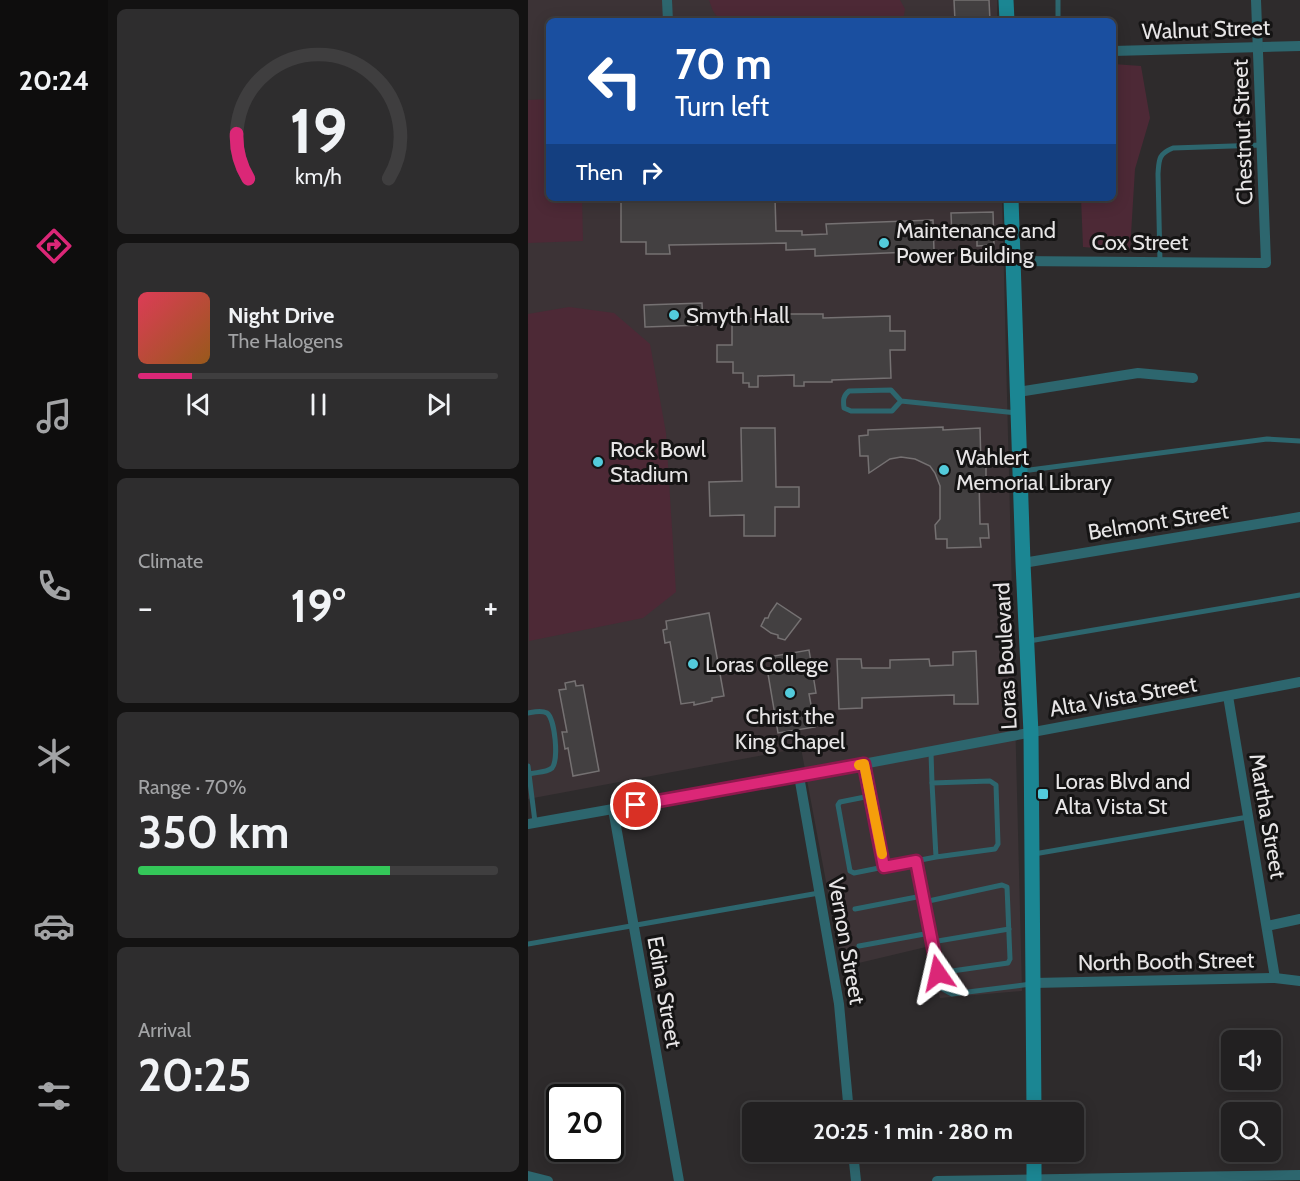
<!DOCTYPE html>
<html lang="en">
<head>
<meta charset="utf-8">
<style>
  body { margin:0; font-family:Cabin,sans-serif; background:#2e2d2e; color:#f1f3f6; height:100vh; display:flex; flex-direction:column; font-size:22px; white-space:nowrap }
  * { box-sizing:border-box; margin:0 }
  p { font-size:20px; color:#a2a3a5 }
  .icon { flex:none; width:33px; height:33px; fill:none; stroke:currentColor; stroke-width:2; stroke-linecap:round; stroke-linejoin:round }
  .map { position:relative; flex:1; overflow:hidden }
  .panel { display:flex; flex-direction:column; gap:9px; padding:9px; background:#131212; width:420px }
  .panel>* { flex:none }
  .guide { position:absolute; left:18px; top:18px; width:570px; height:183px; border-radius:9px; box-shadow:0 3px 15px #0003,0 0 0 2px #3f3e3f; background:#1a4fa0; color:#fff; overflow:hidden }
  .buttons { position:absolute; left:693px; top:1030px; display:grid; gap:12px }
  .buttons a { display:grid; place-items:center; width:60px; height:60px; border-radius:9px; background:#222021; box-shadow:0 3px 15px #0003,0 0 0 2px #3f3e3f; font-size:30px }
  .speed { position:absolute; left:18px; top:1084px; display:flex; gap:12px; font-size:30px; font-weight:700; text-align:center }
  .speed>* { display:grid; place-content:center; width:78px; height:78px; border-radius:50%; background:#222021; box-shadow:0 3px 15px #0003,0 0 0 2px #3f3e3f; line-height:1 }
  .speed .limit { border:3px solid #111; border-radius:9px; background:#fff; color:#111 }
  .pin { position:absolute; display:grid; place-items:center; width:51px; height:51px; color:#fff; margin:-26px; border:3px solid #fff; border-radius:50%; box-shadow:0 2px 6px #0007 }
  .me { position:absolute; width:66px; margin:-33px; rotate:349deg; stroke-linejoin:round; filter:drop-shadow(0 0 4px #0008) }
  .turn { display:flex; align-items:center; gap:21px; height:126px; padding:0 30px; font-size:27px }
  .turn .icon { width:78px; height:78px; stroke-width:2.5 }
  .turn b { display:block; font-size:42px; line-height:51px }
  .then { display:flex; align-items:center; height:57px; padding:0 30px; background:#0003; gap:12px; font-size:22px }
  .big { font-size:45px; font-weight:700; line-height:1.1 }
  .panel .widget { flex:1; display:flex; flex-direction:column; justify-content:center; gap:9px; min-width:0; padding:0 21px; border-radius:9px; background:#2e2d2e }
  .panel .dial { align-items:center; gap:0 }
  .dial svg { height:156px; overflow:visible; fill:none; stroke:#3f3e3f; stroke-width:7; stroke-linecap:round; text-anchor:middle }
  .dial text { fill:#f1f3f6; stroke:none }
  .song { display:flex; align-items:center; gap:18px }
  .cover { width:72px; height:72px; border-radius:9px; background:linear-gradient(135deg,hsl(350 70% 55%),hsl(30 70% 35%)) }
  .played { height:6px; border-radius:3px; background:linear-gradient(90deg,#db2777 15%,#3f3e3f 15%) }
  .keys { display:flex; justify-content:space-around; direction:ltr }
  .heat { display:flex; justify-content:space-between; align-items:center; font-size:33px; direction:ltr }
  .charge { height:9px; border-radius:4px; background:linear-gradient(90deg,#34c759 70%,#3f3e3f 0) }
  .trip { position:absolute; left:214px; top:1102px; width:342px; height:60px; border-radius:9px; background:#222021; box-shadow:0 3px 15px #0003,0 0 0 2px #3f3e3f; font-weight:700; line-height:60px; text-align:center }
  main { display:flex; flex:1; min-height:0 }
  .tabs { display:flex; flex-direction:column; width:108px; justify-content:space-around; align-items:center; background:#0e0d0d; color:#a2a3a5 }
  .tabs .icon { width:42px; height:42px }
  .tabs .active { color:#db2777 }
  .tabs b { font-size:27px; color:#f1f3f6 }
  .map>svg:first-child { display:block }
</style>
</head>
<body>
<main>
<nav class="tabs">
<b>20:24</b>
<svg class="icon active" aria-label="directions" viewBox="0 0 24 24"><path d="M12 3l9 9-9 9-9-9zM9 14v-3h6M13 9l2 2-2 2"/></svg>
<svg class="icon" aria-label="music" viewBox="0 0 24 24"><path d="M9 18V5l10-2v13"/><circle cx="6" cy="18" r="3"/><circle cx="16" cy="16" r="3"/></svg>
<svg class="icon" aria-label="phone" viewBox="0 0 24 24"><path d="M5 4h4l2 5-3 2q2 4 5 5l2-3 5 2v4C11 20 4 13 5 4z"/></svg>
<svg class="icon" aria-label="climate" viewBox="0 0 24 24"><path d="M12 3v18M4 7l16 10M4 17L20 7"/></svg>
<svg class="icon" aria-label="car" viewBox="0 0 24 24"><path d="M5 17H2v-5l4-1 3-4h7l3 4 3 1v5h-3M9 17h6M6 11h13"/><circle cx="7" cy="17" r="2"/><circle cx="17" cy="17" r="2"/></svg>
<svg class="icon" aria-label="filters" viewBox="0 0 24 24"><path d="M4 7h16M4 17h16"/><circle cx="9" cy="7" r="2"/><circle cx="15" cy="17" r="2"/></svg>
</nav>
<section class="panel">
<div class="widget dial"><svg viewBox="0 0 100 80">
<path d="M14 69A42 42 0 1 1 86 69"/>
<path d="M14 69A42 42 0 0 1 8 46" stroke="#db2777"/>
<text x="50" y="56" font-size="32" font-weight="700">19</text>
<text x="50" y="72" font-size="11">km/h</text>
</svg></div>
<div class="widget">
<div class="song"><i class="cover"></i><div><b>Night Drive</b><p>The Halogens</p></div></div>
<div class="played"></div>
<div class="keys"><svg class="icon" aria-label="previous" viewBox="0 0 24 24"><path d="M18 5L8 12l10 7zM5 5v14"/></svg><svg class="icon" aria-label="pause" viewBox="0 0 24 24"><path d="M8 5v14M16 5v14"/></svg><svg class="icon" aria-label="next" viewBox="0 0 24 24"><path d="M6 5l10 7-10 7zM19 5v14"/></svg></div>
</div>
<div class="widget"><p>Climate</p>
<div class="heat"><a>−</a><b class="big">19°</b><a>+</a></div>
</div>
<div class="widget"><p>Range · 70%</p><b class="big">350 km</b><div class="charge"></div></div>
<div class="widget"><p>Arrival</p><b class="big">20:25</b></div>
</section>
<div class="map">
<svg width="772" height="1181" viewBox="0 0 772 1181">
  <rect width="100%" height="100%" fill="#2e2b2c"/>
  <path fill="#3c3336" d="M0 0H469V21H21V198H474L494 991 412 998 398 947 314 967 273 748 0 799Z"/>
  <g fill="#4d2936">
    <path d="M181 0H372L377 9 375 21H192L185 11Z"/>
    <path d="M585 64 613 66 622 118 607 169 602 251 555 247 553 198H585Z"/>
    <path d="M21 99V198H54L55 241 0 243V100Z"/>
    <path d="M41 307 86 313 122 344 138 433 148 592 115 618 1 641 0 314Z"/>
  </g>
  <g fill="#434041" stroke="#757172" stroke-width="1.5">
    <path d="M426 0H461L462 21H427Z"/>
    <path d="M93 198H247L248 231H274V235L299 234 298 224 405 220 406 251 287 256V249L258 250V243L141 245 142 254H118V242H93Z"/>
    <path d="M465 212 466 245 449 246V238H424L423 213Z"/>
    <path d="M174 303 175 325 117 327 116 305Z"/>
    <path d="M258 314H295V318L362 316V331H377V350H362L363 378 304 380V382H276V386H266V375L230 376V387H221V383H215V373H205V362H189V345H204V319L258 318Z"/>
    <path d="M415 427V430L452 428 453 466H458V478H451L452 524H460L461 538H452L453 547 419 548V539H408L407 525 412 519V486L407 473 402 466 387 459 373 457 362 459 341 473 340 456H332L331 436 340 435V430Z"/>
    <path d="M213 428H247L248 487H271V507H247V536H216V515L182 516 181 482 214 481Z"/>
    <path d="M249 603 273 619 257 640 250 638V635L243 633 233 626 237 618H240L242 613Z"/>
    <path d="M181 613 196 696 184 698V701L166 705V702L153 704 142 642 137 643 135 630 139 629 138 621Z"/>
    <path d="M281 650 288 693 281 694 287 727 250 733 240 674 245 672 244 666H248L246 656Z"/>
    <path d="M448 651 450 704H426V695L334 698V708L311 709 309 659H333L334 668H362V660L401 659 402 666 425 665V652Z"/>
    <path d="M47 681 48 686 55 685 71 771 45 776 40 748 37 749 34 732H39L31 690 38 689 37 683Z"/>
  </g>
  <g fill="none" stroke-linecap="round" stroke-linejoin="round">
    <g stroke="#2d666e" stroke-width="5">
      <path d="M530 21V0"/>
      <path d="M632 262 630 174C631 160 630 154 645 148L734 145"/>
      <path d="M373 401 363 390 321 391C315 396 315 400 316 408L323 411H364L373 401 489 413"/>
      <path d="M494 471 739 439 772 441"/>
      <path d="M501 641 772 595"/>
      <path d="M0 713C6 712 13 710 19 713 27 719 31 760 24 768 18 773 8 772 1 774"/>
      <path d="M403 752 404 783"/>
      <path d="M336 764 356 867 326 873 322 871 310 805 312 802 342 796"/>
      <path d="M0 766 7 822"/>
      <path d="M506 854 720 817"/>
      <path d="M388 861 413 988 424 994 503 984"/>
      <path d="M356 867 408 857 467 849 470 844 468 785 462 781 404 783 408 857"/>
      <path d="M396 902 474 885 479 887 482 959 480 963 410 973"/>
      <path d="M327 909 394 896"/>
      <path d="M404 942 481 929"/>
      <path d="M0 944 291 893"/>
      <path d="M331 946 402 933"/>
    </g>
    <g stroke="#2d666e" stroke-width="10">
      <path d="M139 0 140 21"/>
      <path d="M585 51 772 46"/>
      <path d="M485 261 738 263 728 0"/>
      <path d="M490 392 610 373 665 378"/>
      <path d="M495 563 772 517"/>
      <path d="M700 696 747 978"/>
      <path d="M271 776 311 1004 321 1113"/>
      <path d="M85 809 151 1181"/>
      <path d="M0 824 271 776 772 682"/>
      <path d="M739 926 772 919"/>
      <path d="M505 983 747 978 772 981"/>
      <path d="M325 1152 328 1181"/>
      <path d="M0 1176 20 1181"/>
      <path d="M409 1181 772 1175"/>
    </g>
    <g stroke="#1b8693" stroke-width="15">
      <path d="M478 0 479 21"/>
      <path d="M483 198 495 563 503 733 506 1113"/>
      <path d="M506 1152V1181"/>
    </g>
  </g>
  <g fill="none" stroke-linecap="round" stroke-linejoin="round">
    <defs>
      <path id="route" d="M108 805 336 764 356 867 388 861 410 973"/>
    </defs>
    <use href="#route" stroke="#8e194d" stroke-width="15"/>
    <use href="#route" stroke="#db2777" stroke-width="10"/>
    <path stroke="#f59e0b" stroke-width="10" d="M331 765 336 764 354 854"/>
  </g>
  <g fill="#53cbdb" stroke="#151414" stroke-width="2">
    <circle cx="356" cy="243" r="6"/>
    <circle cx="146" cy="315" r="6"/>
    <circle cx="70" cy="462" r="6"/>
    <circle cx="416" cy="470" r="6"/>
    <circle cx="165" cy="664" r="6"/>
    <circle cx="262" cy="693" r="6"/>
    <rect x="509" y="788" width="12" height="12" rx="3"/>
  </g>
  <g text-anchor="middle" stroke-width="6" stroke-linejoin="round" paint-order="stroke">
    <g font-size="22" fill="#e7e5e6" stroke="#151414">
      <text transform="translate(678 29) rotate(-2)" y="8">Walnut Street</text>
      <text transform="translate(714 132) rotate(-92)" y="8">Chestnut Street</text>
      <text x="612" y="250">Cox Street</text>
      <text transform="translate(630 521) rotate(-9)" y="8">Belmont Street</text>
      <text transform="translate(477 656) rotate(-93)" y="8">Loras Boulevard</text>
      <text transform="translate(595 696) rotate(-10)" y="8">Alta Vista Street</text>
      <text transform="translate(740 816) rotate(80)" y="8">Martha Street</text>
      <text transform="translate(319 941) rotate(80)" y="8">Vernon Street</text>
      <text transform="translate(638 961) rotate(-1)" y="8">North Booth Street</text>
      <text transform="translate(137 992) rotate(80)" y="8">Edina Street</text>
    </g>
    <g font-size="22" fill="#e7e5e6" stroke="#151414" text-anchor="start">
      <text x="368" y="238">Maintenance and<tspan x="368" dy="25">Power Building</tspan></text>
      <text x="158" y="323">Smyth Hall</text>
      <text x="82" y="457">Rock Bowl<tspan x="82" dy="25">Stadium</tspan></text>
      <text x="428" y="465">Wahlert<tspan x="428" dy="25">Memorial Library</tspan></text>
      <text x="177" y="672">Loras College</text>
      <text x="262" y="724" text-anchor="middle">Christ the<tspan x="262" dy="25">King Chapel</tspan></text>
      <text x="527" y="789">Loras Blvd and<tspan x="527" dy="25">Alta Vista St</tspan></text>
    </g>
  </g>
</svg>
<div class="buttons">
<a><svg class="icon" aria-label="sound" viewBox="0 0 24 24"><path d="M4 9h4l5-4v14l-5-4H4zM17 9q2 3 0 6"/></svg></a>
<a><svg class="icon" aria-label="search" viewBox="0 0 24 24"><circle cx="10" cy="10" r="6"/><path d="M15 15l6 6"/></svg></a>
</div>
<div class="speed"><div class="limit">20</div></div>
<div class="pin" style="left:108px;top:805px;background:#d93025"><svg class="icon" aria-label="arrive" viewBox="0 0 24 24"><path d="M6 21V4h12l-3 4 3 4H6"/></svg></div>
<svg class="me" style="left:410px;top:973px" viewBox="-20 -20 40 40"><path d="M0-17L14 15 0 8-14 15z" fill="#db2777" stroke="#fff" stroke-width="4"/></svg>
<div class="trip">20:25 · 1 min · 280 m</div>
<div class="guide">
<div class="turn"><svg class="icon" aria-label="left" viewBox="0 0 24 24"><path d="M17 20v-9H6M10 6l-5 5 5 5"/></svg><div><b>70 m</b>Turn left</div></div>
<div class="then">Then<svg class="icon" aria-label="right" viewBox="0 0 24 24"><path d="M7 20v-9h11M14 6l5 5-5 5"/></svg></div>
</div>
</div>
</main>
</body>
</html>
